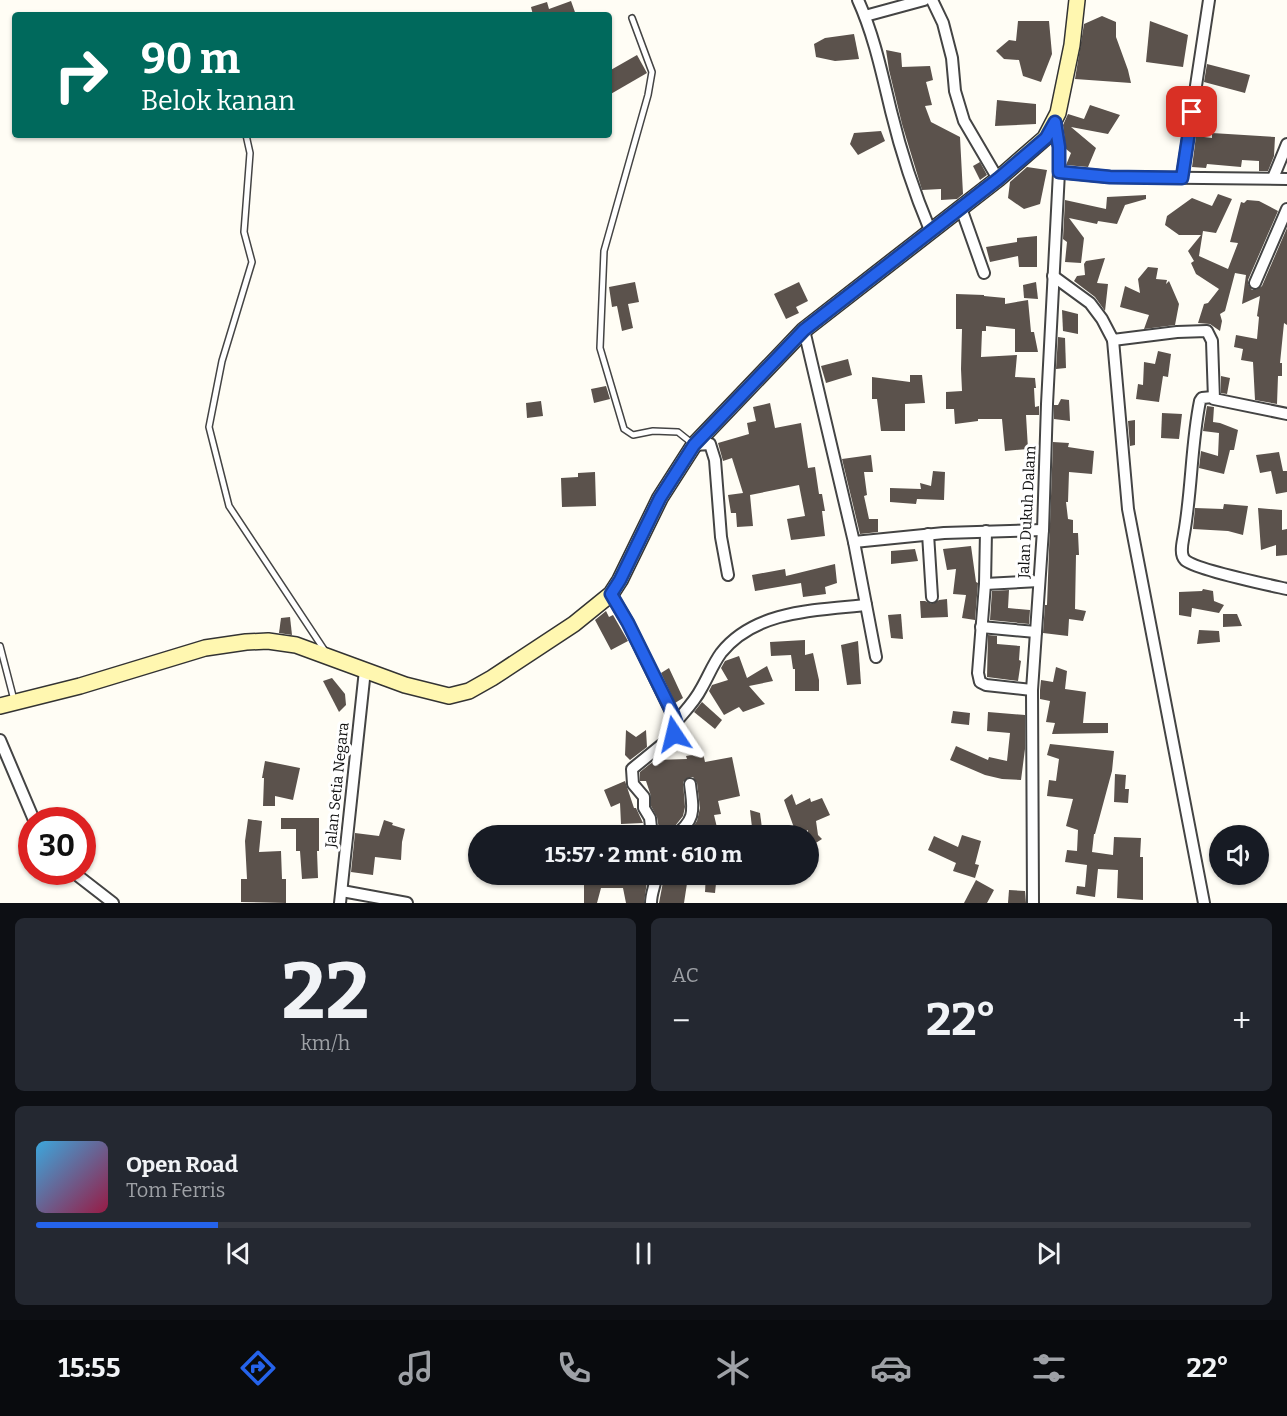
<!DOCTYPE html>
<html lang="id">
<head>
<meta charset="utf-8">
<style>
  body { margin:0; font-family:Bitter,serif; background:#242831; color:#f1f3f6; height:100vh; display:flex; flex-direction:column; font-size:22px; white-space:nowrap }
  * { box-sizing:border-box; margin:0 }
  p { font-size:20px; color:#9ea1a6 }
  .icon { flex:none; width:33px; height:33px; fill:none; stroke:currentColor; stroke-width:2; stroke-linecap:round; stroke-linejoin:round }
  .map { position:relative; height:903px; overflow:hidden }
  .drawer { display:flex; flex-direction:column; gap:15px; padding:15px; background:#0d0f14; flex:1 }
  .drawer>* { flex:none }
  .banner { position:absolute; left:12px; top:12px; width:600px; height:126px; border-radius:6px; box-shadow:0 2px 4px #0004; background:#00695c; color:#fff; overflow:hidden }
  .buttons { position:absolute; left:1209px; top:825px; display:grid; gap:12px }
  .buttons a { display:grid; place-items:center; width:60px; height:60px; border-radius:50%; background:#171b24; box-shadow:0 2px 4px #0004; font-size:30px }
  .speed { position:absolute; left:18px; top:807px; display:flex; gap:12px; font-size:30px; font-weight:700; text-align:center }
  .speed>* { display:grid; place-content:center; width:78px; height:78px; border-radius:50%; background:#171b24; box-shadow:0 2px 4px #0004; line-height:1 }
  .speed .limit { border:9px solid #d22; background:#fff; color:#111 }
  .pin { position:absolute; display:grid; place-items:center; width:51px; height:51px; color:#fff; margin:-26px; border-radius:12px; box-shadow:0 3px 9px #0006 }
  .me { position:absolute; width:66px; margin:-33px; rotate:350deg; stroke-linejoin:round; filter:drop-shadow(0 0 4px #0008) }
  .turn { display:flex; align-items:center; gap:21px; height:126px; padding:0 30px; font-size:27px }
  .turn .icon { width:78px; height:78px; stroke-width:2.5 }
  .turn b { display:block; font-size:42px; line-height:51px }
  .big { font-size:45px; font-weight:700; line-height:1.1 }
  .drawer .widget { flex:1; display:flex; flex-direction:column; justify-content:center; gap:9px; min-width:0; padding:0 21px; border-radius:9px; background:#242831 }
  .drawer .dial { align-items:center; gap:0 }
  .dial b { font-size:78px; line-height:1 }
  .song { display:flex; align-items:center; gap:18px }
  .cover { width:72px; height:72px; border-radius:9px; background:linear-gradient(135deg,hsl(200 70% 55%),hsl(340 70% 35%)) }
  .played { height:6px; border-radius:3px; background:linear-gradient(90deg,#2563eb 15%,#363941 15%) }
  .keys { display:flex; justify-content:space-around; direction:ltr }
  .heat { display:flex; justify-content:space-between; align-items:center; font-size:33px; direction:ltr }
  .drawer .tiles { flex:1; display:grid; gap:15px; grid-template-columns:1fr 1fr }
  .widget:last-child { grid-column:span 2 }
  .trip { position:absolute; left:468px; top:825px; width:351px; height:60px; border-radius:30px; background:#171b24; box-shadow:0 2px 4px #0004; font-weight:700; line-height:60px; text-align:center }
  .menu { display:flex; height:96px; justify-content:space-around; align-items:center; background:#090b0e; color:#9ea1a6 }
  .menu .icon { width:42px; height:42px }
  .menu .current { color:#2563eb }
  .menu b { font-size:27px; color:#f1f3f6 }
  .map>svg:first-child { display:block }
</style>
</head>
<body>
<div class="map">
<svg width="1287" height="903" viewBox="0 0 1287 903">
  <rect width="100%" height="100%" fill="#fffdf5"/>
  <g fill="#5b524c">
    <path d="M571 1 576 15H533L531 7 547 2 549 9Z"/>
    <path d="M1102 16 1116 22V37L1128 70 1131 83 1075 79 1084 24Z"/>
    <path d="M1018 21H1049L1052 54 1041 82 1023 76 1019 60 1004 59 996 51 1009 40 1016 41Z"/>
    <path d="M1150 21 1188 35 1183 67 1146 62Z"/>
    <path d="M854 34 859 59 835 61 816 57 814 44 825 38Z"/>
    <path d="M886 50 901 53 902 67 930 66 933 80 926 82 932 105 925 106 931 122 960 137 963 194 957 199 941 200V189L922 190 902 124 889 70Z"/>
    <path d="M637 55 647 73 609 95V71Z"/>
    <path d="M1207 64 1250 75 1245 93 1204 82Z"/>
    <path d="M997 100 1036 104V124L995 126Z"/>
    <path d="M1090 105 1120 115 1108 134 1071 127 1096 148 1088 167 1066 165 1071 153 1066 149 1063 125 1068 114 1084 119Z"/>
    <path d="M881 131 885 141 858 155 850 144 854 133Z"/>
    <path d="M1212 133 1275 137 1274 156 1268 171H1259V161L1242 160 1241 167 1207 164 1206 168 1192 167 1196 136 1212 138Z"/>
    <path d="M980 162 987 175 980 180 973 166Z"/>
    <path d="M1027 167 1047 170 1040 204 1024 209 1008 198 1010 182Z"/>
    <path d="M1218 194 1232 199 1216 233 1203 231 1199 256 1228 269 1238 243 1230 242 1241 202 1244 203 1247 200 1259 201 1278 211 1248 280V284L1252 290H1256L1262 286 1287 228V325L1284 323 1280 363H1282V376H1278L1277 404 1255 400 1253 362 1241 360 1243 349 1234 347 1236 335 1257 339 1259 317 1257 316 1260 296 1242 304 1246 275 1235 273 1225 311 1220 314 1222 321 1220 331 1210 324 1198 323 1204 304 1208 303 1219 289 1196 274 1191 263 1194 261 1188 251 1201 235H1179L1165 225 1167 216 1192 198 1212 206Z"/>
    <path d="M1146 195V199L1125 205 1117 224 1098 221 1097 224 1069 218 1084 238 1081 263 1065 262 1067 242 1063 239 1065 200 1106 209 1107 197Z"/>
    <path d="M1037 236V267H1019L1018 256 990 262 986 247 1017 242V238Z"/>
    <path d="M1105 258 1097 283 1108 284 1105 311 1095 297 1074 281 1077 276 1085 275 1084 264 1086 261Z"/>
    <path d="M1148 267 1158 268 1156 279 1167 280 1166 284 1169 281 1179 304 1175 325 1144 329 1149 315 1120 307 1125 286 1140 293 1138 279Z"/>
    <path d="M635 282 639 302 628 304 633 328 622 331 617 306 612 307 609 287Z"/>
    <path d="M799 282 808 301 796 307 799 313 786 319 774 294Z"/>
    <path d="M1036 282 1038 299 1024 298 1023 285Z"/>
    <path d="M956 294 984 295V296L1005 298V304L1028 300 1031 332H1034L1038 352H1015V329L986 326V331H982L981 357 1017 355 1015 377 1035 378 1036 388H1034L1035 407 1039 406V415H1026L1028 449 1005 451 1002 419H978V421L955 424 954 409H946V392L962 391 961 369 962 329H956Z"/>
    <path d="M1062 310 1078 314V334L1063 331Z"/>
    <path d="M1058 337 1065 338 1066 368 1056 369Z"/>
    <path d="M1158 351 1171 354 1168 377 1163 376 1159 402 1136 399 1138 384 1143 385 1144 362 1155 364Z"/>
    <path d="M848 359 852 375 826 383 821 366Z"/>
    <path d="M910 375H922L925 403 905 404V431H881L877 399H872V377L910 382Z"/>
    <path d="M1221 376 1230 378 1227 394 1221 393Z"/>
    <path d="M606 386 610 399 594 403 591 389Z"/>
    <path d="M1061 399 1069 400 1070 421 1054 419V405H1058Z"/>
    <path d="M541 401 543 416 527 418 526 403Z"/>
    <path d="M770 403 775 428 801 423 808 468 815 467 819 494H822L825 511H822L825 536 791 540 787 519 805 516 799 485 750 495 753 526 737 527 736 513H731L728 495 743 493 732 458 723 461 718 443 749 434 747 423 756 421 753 407Z"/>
    <path d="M1207 406 1214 407 1213 422 1220 423 1238 430 1234 450H1230L1224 474 1199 468 1201 451 1218 456 1219 433 1203 431Z"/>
    <path d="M1162 413 1182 414 1179 439 1161 438Z"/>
    <path d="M1135 420V445L1130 446 1128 421Z"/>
    <path d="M1053 442 1069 443 1068 447 1094 451 1092 474 1069 472 1068 502H1066L1068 519 1073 520V533H1078L1079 555H1076L1075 609 1086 611 1083 621 1069 619 1068 636 1043 633 1045 605H1047Z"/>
    <path d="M1279 452 1283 471H1287V492L1276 494 1271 471 1260 473 1256 455Z"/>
    <path d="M871 455 873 472H864L867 495 864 496 869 519H878V532L860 534 842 459Z"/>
    <path d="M933 471 945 472 944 500 917 499 916 504 890 502V488L921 489 920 483 931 486Z"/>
    <path d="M595 472 596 506 562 507 561 478 578 477V473Z"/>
    <path d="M1224 504 1248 506 1243 535 1228 531 1193 529 1195 508 1223 509Z"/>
    <path d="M1258 508 1282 510V530L1287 529V555L1276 556V545L1261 550Z"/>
    <path d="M971 546 976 582 978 583 975 620 962 618 966 595 953 594 956 569 947 570 943 549Z"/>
    <path d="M915 549 918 561 891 564V551Z"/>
    <path d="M835 564 837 583 825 587 826 594 803 597 801 583 755 591 752 575 785 569 786 576Z"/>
    <path d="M1203 589 1213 591 1214 601 1224 605 1219 613 1192 608 1191 617 1179 615V592L1202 591Z"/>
    <path d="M1009 590 1008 608 1030 610 1029 624 990 620 992 591Z"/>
    <path d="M947 599 948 617 921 618 920 601H925L932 604 939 600Z"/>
    <path d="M606 611 609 617 613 615 628 641 611 650 595 620Z"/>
    <path d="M901 614 903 639 891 638 888 615Z"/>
    <path d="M1223 614H1237L1242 626 1223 627Z"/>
    <path d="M290 617 292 635 279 633 281 618Z"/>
    <path d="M1199 630 1219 631 1220 642 1197 644Z"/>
    <path d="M988 635 997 636V644L1020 646 1019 660 1021 661 1018 681 987 677Z"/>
    <path d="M805 640V655L813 653 819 680V691H795V669H793L791 655 771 656 770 642Z"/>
    <path d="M858 641 861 684 847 685 841 645Z"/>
    <path d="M739 656 747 678 767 666 773 681 749 686 765 704 743 712 739 707 724 715 709 691 712 685 728 680 721 668 725 661Z"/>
    <path d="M1056 667 1067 671 1065 689 1086 692 1083 723H1108V733L1052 734 1055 723 1046 722 1050 701 1040 699V690L1041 680 1053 682Z"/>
    <path d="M669 668 683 698 675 703 661 673Z"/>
    <path d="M332 678 345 694 346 705 339 712 323 681Z"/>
    <path d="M702 702 722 720 715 729 694 712Z"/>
    <path d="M953 711 970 713 969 725 951 723Z"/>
    <path d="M988 712 1025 715V749L1021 780 1002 779 985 775 950 760 956 746 988 760 989 757 1007 761 1010 733 987 731Z"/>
    <path d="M626 730 636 737 646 730 647 747 630 760 625 755Z"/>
    <path d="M1050 744 1114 751 1112 771 1095 834H1094L1092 852 1113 855 1114 837 1141 838 1140 857H1143V900L1117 898 1118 870 1098 869 1095 897 1076 894 1077 886 1085 887 1087 865 1065 862 1067 850 1077 851 1078 830 1066 826 1073 799 1047 796 1049 780 1056 781 1059 759 1047 755Z"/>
    <path d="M703 753 705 762 732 757 740 796 718 801 721 814 714 815 719 836H687L697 821 700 808 697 783 693 777H690L683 782 685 807 683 816 675 826 659 829 657 817 651 806V796L646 781H640V772L655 760 687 759 686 756Z"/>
    <path d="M265 761 300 768 293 800 275 796V806H263L264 778H262Z"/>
    <path d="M1115 774 1126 775 1125 789H1129L1128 803 1114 802Z"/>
    <path d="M625 781 634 808H636L643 823 621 824 620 803 611 807 604 790Z"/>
    <path d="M792 794 796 805 810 798 811 802 822 798 830 815 816 821 818 835 822 839 808 848V830L797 836 784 800Z"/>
    <path d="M750 810 760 813 763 836H753Z"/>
    <path d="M281 818H319V851H317L318 878 302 879 300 851H296V829H281Z"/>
    <path d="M248 819 262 821 259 852 281 851 282 879H286V903L241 902V879H247L245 841Z"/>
    <path d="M384 820 393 823 392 825 405 829 402 842 401 860 375 857 373 875 351 872 355 833 379 836Z"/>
    <path d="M962 835 981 841 975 864 979 865 975 878 953 871 956 863 928 850 934 836 958 847Z"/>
    <path d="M599 874H648L644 903H626L623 888H601L597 903H584V877L599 876Z"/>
    <path d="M706 874H717L715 893 705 892Z"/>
    <path d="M677 876 688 877 684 903H659L663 882 676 883Z"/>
    <path d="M976 880 994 890 987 903H964Z"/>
    <path d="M1009 890 1025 891 1026 903H1008Z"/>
  </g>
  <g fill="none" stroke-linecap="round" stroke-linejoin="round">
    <defs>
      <g id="lane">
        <path d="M632 18 652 72 648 95 604 251 600 348 624 429 633 435 653 431 678 432 693 444"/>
        <path d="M246 135 250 153 244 232 252 262 222 361 209 427 229 506 325 651"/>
        <path d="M0 646 14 700"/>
      </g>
      <g id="street">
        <path d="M858 0C874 35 882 74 891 111 901 152 914 192 930 230"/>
        <path d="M932 0 943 23 952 58 955 91 964 121 998 179"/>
        <path d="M865 16 924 0"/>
        <path d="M1059 172 1110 177 1287 179"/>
        <path d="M1182 178 1209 0"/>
        <path d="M1273 178 1287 144"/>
        <path d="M961 208 984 273"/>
        <path d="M1053 276 1090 303 1102 319 1113 340 1177 332 1207 331 1212 341 1214 399 1287 414"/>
        <path d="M1255 283 1287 209"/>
        <path d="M804 330 854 542 876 657"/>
        <path d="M1113 340 1128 509 1204 903"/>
        <path d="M1213 397 1202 398 1200 401C1191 445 1192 489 1184 534 1183 541 1179 554 1185 560 1196 570 1269 585 1287 589"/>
        <path d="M694 445 710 444 715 460 721 537 728 575"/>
        <path d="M986 531 985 584 978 673 980 682 986 685 1032 690"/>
        <path d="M928 534 932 597"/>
        <path d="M854 542 944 533 1043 530"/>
        <path d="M985 584 1039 581"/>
        <path d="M611 594 628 623 676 722 674 734 670 738 632 769 633 784 644 797V808L650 818 652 836"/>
        <path d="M981 627 1036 632"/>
        <path d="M676 722C685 711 695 701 701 689 708 677 713 664 721 653 755 610 817 610 866 605"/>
        <path d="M0 740 34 820"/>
        <path d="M674 836C697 819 693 810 690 784"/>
        <path d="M73 872 113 903"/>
        <path d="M342 891 407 903"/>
        <path d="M340 903 365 670"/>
        <path d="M651 903C651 892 656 885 656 874"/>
        <path d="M1033 903 1032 690 1043 530 1047 404 1059 172V147L1055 122"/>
      </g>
      <path id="secondary" d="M0 706 80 686 205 648 246 642 268 641 296 645 405 685 449 696 469 691 492 678 574 624 611 594 620 580 660 498 694 445 804 330 998 179 1045 138 1058 113 1072 45 1077 0"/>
    </defs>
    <use href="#lane" stroke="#444" stroke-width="8"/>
    <use href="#street" stroke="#444" stroke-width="14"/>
    <use href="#secondary" stroke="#333" stroke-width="18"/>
    <use href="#lane" stroke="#fff" stroke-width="5"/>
    <use href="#street" stroke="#fff" stroke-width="10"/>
    <use href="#secondary" stroke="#fff7b0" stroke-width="15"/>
  </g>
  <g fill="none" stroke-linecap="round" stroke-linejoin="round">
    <defs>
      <path id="route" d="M674 734 676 722 673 714 628 623 611 594 620 580 660 498 694 445 804 330 998 179 1046 138 1055 122 1059 147V172L1110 177 1182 178 1192 112"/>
    </defs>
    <use href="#route" stroke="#184099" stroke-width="15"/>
    <use href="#route" stroke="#2563eb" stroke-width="10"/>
  </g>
  <g text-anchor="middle" stroke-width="6" stroke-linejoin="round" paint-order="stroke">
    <g font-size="15" fill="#111" stroke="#fff">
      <text transform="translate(1027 512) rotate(-87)" y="5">Jalan Dukuh Dalam</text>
      <text transform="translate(337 785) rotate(-84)" y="5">Jalan Setia Negara</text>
    </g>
  </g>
</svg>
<div class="buttons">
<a><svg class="icon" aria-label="sound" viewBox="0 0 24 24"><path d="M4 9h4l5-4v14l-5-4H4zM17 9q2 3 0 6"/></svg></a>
</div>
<div class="speed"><div class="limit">30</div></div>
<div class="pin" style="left:1192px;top:112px;background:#d93025"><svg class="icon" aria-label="arrive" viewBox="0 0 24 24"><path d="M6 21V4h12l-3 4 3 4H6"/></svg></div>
<svg class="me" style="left:674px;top:734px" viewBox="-20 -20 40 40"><path d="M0-17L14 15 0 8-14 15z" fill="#2563eb" stroke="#fff" stroke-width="4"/></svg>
<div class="trip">15:57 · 2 mnt · 610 m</div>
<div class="banner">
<div class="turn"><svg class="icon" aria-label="right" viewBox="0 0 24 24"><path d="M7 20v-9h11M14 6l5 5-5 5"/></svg><div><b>90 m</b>Belok kanan</div></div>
</div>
</div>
<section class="drawer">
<div class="tiles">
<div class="widget dial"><b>22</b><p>km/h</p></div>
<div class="widget"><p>AC</p>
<div class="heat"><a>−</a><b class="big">22°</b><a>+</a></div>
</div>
<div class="widget">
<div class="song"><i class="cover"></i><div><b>Open Road</b><p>Tom Ferris</p></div></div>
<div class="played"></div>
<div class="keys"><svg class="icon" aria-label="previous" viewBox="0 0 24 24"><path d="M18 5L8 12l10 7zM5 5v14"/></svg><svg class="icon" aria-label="pause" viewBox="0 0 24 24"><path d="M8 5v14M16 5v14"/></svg><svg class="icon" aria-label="next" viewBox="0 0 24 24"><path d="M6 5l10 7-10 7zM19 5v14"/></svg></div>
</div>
</div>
</section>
<nav class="menu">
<b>15:55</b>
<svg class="icon current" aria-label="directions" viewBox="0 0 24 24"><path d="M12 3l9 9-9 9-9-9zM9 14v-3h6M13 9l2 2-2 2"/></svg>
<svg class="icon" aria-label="music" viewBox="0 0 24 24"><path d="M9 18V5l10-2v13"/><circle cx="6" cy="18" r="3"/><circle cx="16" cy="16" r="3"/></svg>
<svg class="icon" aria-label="phone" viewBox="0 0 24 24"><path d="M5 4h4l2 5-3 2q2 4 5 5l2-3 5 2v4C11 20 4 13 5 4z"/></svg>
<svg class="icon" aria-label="climate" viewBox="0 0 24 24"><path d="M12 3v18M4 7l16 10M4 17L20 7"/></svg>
<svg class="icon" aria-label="car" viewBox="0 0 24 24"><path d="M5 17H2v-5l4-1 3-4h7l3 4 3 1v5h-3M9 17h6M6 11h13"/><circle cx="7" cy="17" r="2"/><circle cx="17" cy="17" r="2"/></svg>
<svg class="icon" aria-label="filters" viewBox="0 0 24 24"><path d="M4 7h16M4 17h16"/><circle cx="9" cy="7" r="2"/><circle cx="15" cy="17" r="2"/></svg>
<b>22°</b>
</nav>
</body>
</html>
